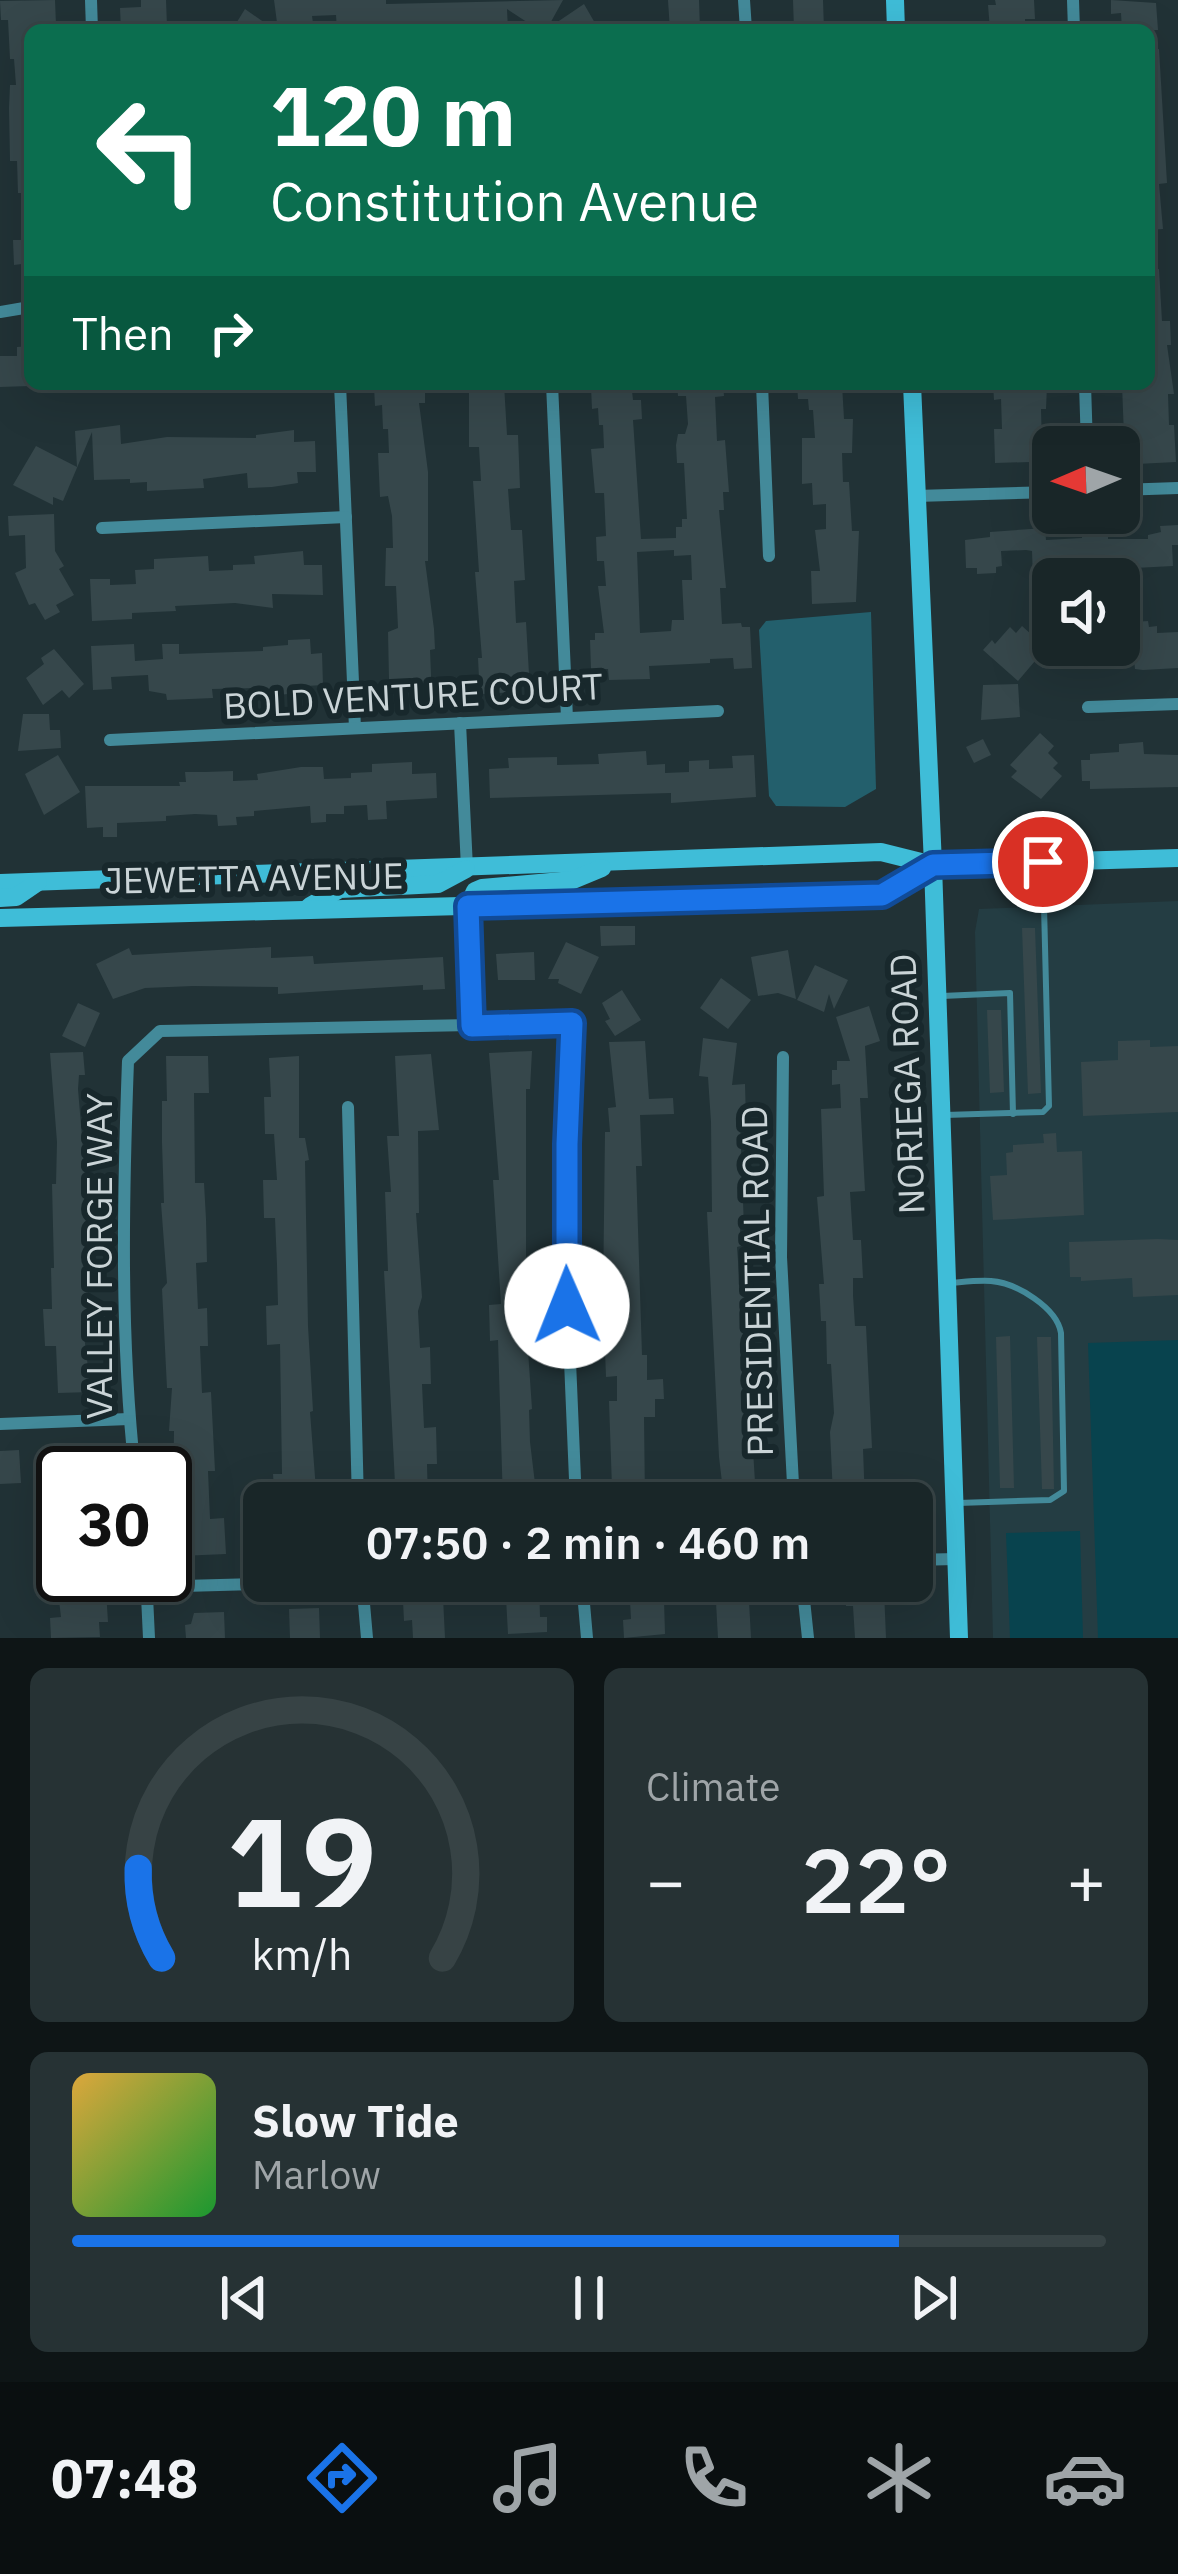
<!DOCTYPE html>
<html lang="en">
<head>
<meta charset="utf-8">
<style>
  body { margin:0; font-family:"IBM Plex Sans",sans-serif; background:#263234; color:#f1f3f6; height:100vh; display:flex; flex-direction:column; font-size:45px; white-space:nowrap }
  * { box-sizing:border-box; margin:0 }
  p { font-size:39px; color:#9fa5a8 }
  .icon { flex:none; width:66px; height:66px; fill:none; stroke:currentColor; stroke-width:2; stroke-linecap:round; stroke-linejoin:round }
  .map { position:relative; height:1638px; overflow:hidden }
  .drawer { display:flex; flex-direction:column; gap:30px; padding:30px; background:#0e1516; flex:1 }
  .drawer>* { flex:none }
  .guide { position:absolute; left:24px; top:24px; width:1131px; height:366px; border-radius:18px; box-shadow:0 12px 48px #0002,0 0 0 3px #374345; background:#0b6e4f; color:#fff; overflow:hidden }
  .needle { width:78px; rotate:268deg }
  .buttons { position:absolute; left:1032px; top:426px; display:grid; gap:24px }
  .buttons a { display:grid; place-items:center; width:108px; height:108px; border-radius:18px; background:#192628; box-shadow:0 12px 48px #0002,0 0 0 3px #374345; font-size:60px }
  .speed { position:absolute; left:36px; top:1446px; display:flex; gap:24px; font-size:60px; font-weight:700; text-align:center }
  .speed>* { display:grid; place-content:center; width:156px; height:156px; border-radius:50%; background:#192628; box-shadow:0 12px 48px #0002,0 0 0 3px #374345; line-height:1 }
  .speed .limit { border:6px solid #111; border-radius:18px; background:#fff; color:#111 }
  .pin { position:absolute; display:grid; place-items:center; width:102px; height:102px; color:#fff; margin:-51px; border:6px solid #fff; border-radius:50%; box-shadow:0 3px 12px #0007 }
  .me { position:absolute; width:132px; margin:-66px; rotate:359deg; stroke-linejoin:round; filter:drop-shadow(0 0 9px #0008) }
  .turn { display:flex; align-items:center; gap:42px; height:252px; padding:0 48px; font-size:54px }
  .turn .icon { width:156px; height:156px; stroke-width:2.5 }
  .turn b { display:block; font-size:84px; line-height:102px }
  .then { display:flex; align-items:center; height:114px; padding:0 48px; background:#0003; gap:24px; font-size:45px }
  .big { font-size:90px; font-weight:600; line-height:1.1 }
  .drawer .card { flex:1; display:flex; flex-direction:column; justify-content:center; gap:18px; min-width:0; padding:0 42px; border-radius:18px; background:#263234 }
  .drawer .dial { align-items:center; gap:0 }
  .dial svg { height:312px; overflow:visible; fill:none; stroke:#374345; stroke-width:7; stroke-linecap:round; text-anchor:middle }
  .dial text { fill:#f1f3f6; stroke:none }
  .song { display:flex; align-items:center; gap:36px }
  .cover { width:144px; height:144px; border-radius:18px; background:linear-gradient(135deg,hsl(40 70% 55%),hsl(130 70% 35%)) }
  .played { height:12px; border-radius:6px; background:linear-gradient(90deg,#1a73e8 80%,#374345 80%) }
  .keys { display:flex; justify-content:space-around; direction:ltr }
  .heat { display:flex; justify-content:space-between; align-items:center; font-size:66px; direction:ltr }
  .drawer .tiles { flex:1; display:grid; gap:30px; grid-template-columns:1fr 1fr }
  .card:last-child { grid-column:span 2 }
  .trip { position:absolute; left:243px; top:1482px; width:690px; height:120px; border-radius:18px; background:#192628; box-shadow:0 12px 48px #0002,0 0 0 3px #374345; font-weight:600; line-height:120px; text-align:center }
  .dock { display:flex; height:192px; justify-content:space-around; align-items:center; background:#0a0f10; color:#9fa5a8 }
  .dock .icon { width:84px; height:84px }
  .dock .selected { color:#1a73e8 }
  .dock b { font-size:54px; color:#f1f3f6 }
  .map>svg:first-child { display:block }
</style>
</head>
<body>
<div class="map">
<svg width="1178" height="1638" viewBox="0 0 1178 1638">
  <rect width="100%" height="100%" fill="#213236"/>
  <path fill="#243d43" d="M1178 901V1638H993L975 932 979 909Z"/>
  <g fill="#08434e">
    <path d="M1178 1340V1638H1098L1088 1343Z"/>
    <path d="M1080 1531 1083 1638H1010L1006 1533Z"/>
  </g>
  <path fill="#235f6c" d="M871 612 876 789 845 807 776 806 769 796 759 630 766 621Z"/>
  <g fill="#36474b" fill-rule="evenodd">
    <path d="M55 0 56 25 30 26V193H18L17 161H10L9 108 10 85H16L14 59H10L8 20H1L0 1Z"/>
    <path d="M141 0H166L167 26 121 30 120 8 141 7Z"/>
    <path d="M274 0H386V4L563 0 547 29 584 4 599 30H539L507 9 508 30H337L336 15 312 16 314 30H278Z"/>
    <path d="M668 0H699L700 30H670Z"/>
    <path d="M793 0H823L824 30H794Z"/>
    <path d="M995 0H1034L1035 19H1025V30H990L988 5H996Z"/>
    <path d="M1111 0 1156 3 1158 30H1122L1121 13 1111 14Z"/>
    <path d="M245 9 275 30H232Z"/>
    <path d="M1159 49 1167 183 1159 184 1163 229 1149 230V50Z"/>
    <path d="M13 240H30V263L14 265Z"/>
    <path d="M1159 269 1162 321H1170L1171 345H1167L1174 394H1168L1169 425H1174L1176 462 1137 464V458H1133L1132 436H1124L1122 385 1149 384V270Z"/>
    <path d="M30 346V386L0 387V356H17V347Z"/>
    <path d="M478 384H504L507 435H518L520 488 508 489 511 530H522L525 580 514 581 516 623 526 622 529 674H521V686H514L515 692 482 694 479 678 478 658H482L475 572H479L473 481H481L479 447H469V388H478Z"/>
    <path d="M677 384H723L724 396 715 397 717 441 725 440 729 492H723L724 510H719L726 588H720L722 624 741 623 742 627H750L752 668 734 669 733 658 710 659V663L649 666 650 679 609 680 608 669H591L590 640H595V633H604L598 586H606L604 561H597L596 537 606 536 604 493H595L591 449 604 448 603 425H599L598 408 592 409 591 387 632 391 633 400H641L642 419 633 420 641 539 676 538V527H682V519H687L684 463H677L676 445 678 434H685L688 424 686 396H678ZM674 550V556L691 555 692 580H682L684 620H672L671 631 640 633 637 552Z"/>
    <path d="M797 384H842L844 419H853L852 453H842L843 482H849L852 531H859L856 602 812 604 811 571H820L815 530 826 529V504L813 505 812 483 802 484V438H815L813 410H809L808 399H798Z"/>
    <path d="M993 384 1047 386 1046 409H1041L1042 446H1034L1030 462 995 463 994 429H1002L1001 399 994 400Z"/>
    <path d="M425 385V403H419L428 472V561H425L434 629 435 649 430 650 432 700 404 701V685L396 686V679H389L388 632 398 628 396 586H385L386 548H393L392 516 388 496 380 497 378 453H389L388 429H383L382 405 375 406 374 387Z"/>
    <path d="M120 425 121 444 167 437 256 438V435L294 430V442L315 441 316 472H297L298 483 272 487 248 488 247 473 203 479 204 488 147 491V482L130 483V479L94 480 92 432 63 501 53 497V505L13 485 36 446 77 467 75 431Z"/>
    <path d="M54 514 55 551 64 566 59 569 74 595 56 605 60 612 45 620 35 603 29 605 15 573 26 568 25 535 9 536 8 516Z"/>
    <path d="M1178 525V545H1172L1173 566 1135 568V573L1126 574V578L1098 579V575L1033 578 1032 551 1026 550 1001 551 1002 566 996 567V573L977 574V568H966L965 540 990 537V532L1045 528 1046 540 1082 538 1081 528 1108 526V539H1148V535L1161 532 1160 526Z"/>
    <path d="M303 551 304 565H322L323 595 272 594 273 608 235 603 175 606 176 611 132 613V619L92 621 90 579H110V585L136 584 135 570 154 569V559L208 556 209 571 233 570V565L255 564 254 556Z"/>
    <path d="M1148 621 1149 627 1157 626V633L1178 632V668L1143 670 1135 669 1134 660 1086 661 1085 645H1119V623Z"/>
    <path d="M1022 626 1041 643 1045 638 1053 645H1064L1043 668 1035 661 1018 681 983 650 992 640 995 644 1010 627 1016 633Z"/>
    <path d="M310 639 311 654 322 653 323 685 306 686V693L257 696V688L212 689 213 698 167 700 166 694 149 691 148 675 111 677 112 689 93 690 91 646 134 644 135 661 163 659 162 644H179V654L263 651V647L288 645V640Z"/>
    <path d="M54 649 84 684 69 698 62 690 43 705 26 678 44 664 41 658Z"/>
    <path d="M1018 684 1020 717 981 720 983 685Z"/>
    <path d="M23 714H49L50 730H60L61 748 18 751Z"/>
    <path d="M1040 733 1054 746 1048 753 1058 763 1053 768 1062 776 1041 799 1011 777 1017 771 1010 765Z"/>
    <path d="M983 739 991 755 974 763 966 747Z"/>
    <path d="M1143 742 1144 754 1178 755V787L1090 789V781H1082L1081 760H1090V754L1119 752V744Z"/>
    <path d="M646 751 647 765 665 764V773L689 772V761L709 760V769L733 768 732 756 754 755 756 797 671 803V793L490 798 489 769 509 768 508 758 557 757V765L599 764 598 754Z"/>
    <path d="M58 755 80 792 44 815 25 774Z"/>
    <path d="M412 762V774L436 773 437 798 386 801 387 819 368 820 367 805 344 806V814H326V822L311 823 310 806 254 811V816L236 817 237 825 218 826 217 815 195 814 166 816V821L117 823V837H103V827L87 828 85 786H180L179 782H186L185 772H205L233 771V781L258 780 257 774 301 767H323L324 779 351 778V773L372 772V764Z"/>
    <path d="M600 926H635V945L601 946Z"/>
    <path d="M1022 928H1035L1041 1093 1028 1094Z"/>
    <path d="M566 942 599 957 581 994 558 983 559 979H548Z"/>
    <path d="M271 947V958L313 956 314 964 443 957 445 989 423 990V985L278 994V987L193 986 145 988 113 999 96 964 129 948 132 955Z"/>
    <path d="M788 950 796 999 778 993 758 996 751 957Z"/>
    <path d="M534 952 535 980H498L496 954Z"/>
    <path d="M815 965 848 980 834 1009 829 994 824 1012 797 1000Z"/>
    <path d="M721 978 751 1000 728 1029 700 1008Z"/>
    <path d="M622 990 641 1020 615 1036 605 1021 610 1019 602 1003Z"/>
    <path d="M78 1003 100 1013 85 1047 62 1036Z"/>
    <path d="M869 1006 880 1041 865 1046 868 1098H860L865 1191 850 1192 853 1240H861L863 1278H853V1295L855 1326H866L872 1448 863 1449 865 1503H837L833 1495 830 1432 834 1413 831 1364H827L826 1321H821L819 1284H824L817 1197 824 1196 821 1109 841 1108 840 1084 832 1085V1070H837V1061H850L836 1017Z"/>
    <path d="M987 1010H1001L1004 1092 990 1093Z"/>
    <path d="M703 1038 737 1043 732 1085 745 1084 746 1121H740L744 1228H740L741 1246 737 1247 739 1275 745 1274 748 1434H752L755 1482H751V1498L724 1499 719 1457 707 1212H712L711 1122 708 1077 699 1076Z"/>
    <path d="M1150 1040V1047L1178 1046V1112L1083 1116 1081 1062 1118 1060V1041Z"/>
    <path d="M645 1041 649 1099 673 1098 674 1114 640 1115 642 1166H636L642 1355H647V1380L663 1379 664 1399H655V1417H644L645 1501 618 1503 617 1488H612L609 1401H617V1376L606 1377 603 1298 605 1132H610L608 1108 616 1107 609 1042Z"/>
    <path d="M532 1051 530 1089H526V1321L532 1409 529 1410 530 1442 536 1492H532V1503H503L498 1340 490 1341 489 1305 501 1304 493 1180H499L489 1053Z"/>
    <path d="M83 1052 85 1075H79L78 1089 87 1198 88 1327H83L91 1392 58 1393 56 1346H45L43 1309H52L51 1268H54L52 1184H56L57 1142 50 1053Z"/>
    <path d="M431 1054 439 1130 418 1131 419 1213H416L422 1297 418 1311 420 1348 430 1347 431 1384H422L424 1428 436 1427 437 1464H427L428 1503H396L384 1271H388L385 1192H391L387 1136H399L395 1056Z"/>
    <path d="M166 1056H208L209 1093H194L195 1183H204L206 1219 207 1262 196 1263 198 1309 207 1308 208 1346H200L202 1393 211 1392 215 1471H208L210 1519 224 1518 226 1554 180 1556 182 1514 180 1500H173L174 1431H169L172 1388H167L162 1289 167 1283 161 1203H164L162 1143V1101H167Z"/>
    <path d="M299 1056V1138H305L309 1160 305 1161 308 1326 313 1411 310 1412 316 1490H313L314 1503H275L273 1474H282L280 1344 267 1345 266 1306 278 1305 277 1265 275 1218H264L263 1180H277L274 1134H265L264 1097H271L269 1058Z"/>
    <path d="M1056 1133 1057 1152 1082 1151 1084 1215 993 1220 990 1176 1007 1175 1006 1153 1013 1152V1145L1044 1143 1043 1134Z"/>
    <path d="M1158 1239 1178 1240V1295L1133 1297 1132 1278 1081 1281V1277H1070L1069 1242Z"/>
    <path d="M1010 1336 1014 1488H1000L996 1337Z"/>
    <path d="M1037 1337H1051L1054 1489H1042Z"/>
    <path d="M84 1449 86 1473H63V1541H52L48 1451Z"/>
    <path d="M19 1450 21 1483 0 1484V1451Z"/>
    <path d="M56 1575H105L108 1622H99L100 1637 51 1638 50 1618 61 1617Z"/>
    <path d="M402 1581H453V1597H443L445 1638H413L412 1620 404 1621Z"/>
    <path d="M512 1581H539L540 1617H547V1632L508 1634 506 1598H513Z"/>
    <path d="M845 1590H884L886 1638H855L853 1606H846Z"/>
    <path d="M664 1600 665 1634 624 1638 623 1620 631 1619 630 1601Z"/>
    <path d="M749 1601 751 1638H718L716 1602Z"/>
    <path d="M319 1608 320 1638H290L289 1609Z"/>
    <path d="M224 1612 225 1638H186L185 1625 191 1624 194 1613Z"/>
  </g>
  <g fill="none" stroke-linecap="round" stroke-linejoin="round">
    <g stroke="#438a9a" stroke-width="6">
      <path d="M942 996 1010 993 1013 1114"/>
      <path d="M945 1115 1043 1112 1049 1106 1043 866"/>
      <path d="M950 1283C963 1282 978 1280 991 1281 1017 1283 1057 1308 1061 1333L1064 1491 1050 1500 958 1503"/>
    </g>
    <g stroke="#438a9a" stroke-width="12">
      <path d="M91 0 92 30"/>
      <path d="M744 0 746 30"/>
      <path d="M1073 0 1074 30"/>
      <path d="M0 312 30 307"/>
      <path d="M340 384 355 728"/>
      <path d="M552 384 567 718"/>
      <path d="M762 384 769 556"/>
      <path d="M1085 384 1087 447"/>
      <path d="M1119 490 1178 488"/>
      <path d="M916 496 1053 492"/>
      <path d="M102 528 346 517"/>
      <path d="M1088 707 1178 704"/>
      <path d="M460 723 467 868"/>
      <path d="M110 740 718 711"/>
      <path d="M468 906 472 1026"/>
      <path d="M783 1057 781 1257 794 1503"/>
      <path d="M348 1107 358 1503"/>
      <path d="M0 1424 129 1419"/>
      <path d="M135 1473C120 1336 123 1198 128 1061L160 1031 572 1023 566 1266 576 1503"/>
      <path d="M912 1560 956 1559"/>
      <path d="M146 1575 149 1638"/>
      <path d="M582 1581 587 1638"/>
      <path d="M802 1581 808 1638"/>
      <path d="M147 1587 362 1581 367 1638"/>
    </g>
    <g stroke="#3fbdd8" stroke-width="18">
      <path d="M895 0 896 30"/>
      <path d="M912 384 933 865 959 1638"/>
      <path d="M0 883 881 852 933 865 1178 858"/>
      <path d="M0 898 16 897 38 882"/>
      <path d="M310 906 340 889 438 884 466 869"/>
      <path d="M468 906 475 891 482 888 573 880 602 868"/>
      <path d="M0 918 882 895 933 865"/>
    </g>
  </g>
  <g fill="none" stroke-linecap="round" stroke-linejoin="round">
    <defs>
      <path id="route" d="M567 1306V1144L572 1023 472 1026 468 906 882 895 933 865 1043 862"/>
    </defs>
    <use href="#route" stroke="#114b97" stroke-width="30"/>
    <use href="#route" stroke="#1a73e8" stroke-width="21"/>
  </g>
  <g text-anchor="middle" stroke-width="12" stroke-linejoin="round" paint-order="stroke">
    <g font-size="36" fill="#cad4d7" stroke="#18282c">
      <text transform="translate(413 696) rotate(-3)" y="13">BOLD VENTURE COURT</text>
      <text transform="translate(254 878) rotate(-1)" y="13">JEWETTA AVENUE</text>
      <text transform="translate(907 1084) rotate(-92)" y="13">NORIEGA ROAD</text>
      <text transform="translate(99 1256) rotate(-90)" y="13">VALLEY FORGE WAY</text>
      <text transform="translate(757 1281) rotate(-91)" y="13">PRESIDENTIAL ROAD</text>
    </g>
  </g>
</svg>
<div class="buttons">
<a><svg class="needle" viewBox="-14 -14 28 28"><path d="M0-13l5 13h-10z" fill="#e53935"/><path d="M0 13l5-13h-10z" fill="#9fa5a8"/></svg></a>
<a><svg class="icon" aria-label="sound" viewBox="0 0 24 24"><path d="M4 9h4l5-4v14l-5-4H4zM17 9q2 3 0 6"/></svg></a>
</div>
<div class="speed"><div class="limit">30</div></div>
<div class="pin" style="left:1043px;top:862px;background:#d93025"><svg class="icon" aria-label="arrive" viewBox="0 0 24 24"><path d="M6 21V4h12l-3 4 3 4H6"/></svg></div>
<svg class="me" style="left:567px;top:1306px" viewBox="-20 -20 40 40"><circle r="19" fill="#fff"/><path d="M0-13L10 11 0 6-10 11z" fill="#1a73e8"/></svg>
<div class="trip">07:50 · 2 min · 460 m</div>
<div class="guide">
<div class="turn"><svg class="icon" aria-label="left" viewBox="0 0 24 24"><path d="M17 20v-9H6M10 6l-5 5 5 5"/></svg><div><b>120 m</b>Constitution Avenue</div></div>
<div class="then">Then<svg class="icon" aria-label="right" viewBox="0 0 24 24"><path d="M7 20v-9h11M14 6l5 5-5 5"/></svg></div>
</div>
</div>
<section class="drawer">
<div class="tiles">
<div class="card dial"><svg viewBox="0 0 100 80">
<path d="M14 69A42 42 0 1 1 86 69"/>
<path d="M14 69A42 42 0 0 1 8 46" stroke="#1a73e8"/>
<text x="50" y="56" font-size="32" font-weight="700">19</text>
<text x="50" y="72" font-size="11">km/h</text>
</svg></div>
<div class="card"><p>Climate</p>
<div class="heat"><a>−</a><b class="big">22°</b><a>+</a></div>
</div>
<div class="card">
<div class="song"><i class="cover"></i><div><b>Slow Tide</b><p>Marlow</p></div></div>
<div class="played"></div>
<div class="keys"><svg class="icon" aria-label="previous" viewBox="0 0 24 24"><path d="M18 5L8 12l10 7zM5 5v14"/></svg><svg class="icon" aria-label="pause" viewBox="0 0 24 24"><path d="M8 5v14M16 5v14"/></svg><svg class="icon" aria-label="next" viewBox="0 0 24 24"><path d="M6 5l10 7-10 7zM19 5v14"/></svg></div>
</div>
</div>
</section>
<nav class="dock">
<b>07:48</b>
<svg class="icon selected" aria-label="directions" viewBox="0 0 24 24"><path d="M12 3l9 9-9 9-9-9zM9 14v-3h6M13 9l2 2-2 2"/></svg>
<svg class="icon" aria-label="music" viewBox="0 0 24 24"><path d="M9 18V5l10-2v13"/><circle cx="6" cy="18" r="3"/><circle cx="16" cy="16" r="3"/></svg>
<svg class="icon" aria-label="phone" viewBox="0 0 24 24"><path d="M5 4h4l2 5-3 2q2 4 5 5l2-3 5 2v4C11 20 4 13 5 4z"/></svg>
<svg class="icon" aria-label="climate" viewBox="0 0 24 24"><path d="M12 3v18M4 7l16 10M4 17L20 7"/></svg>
<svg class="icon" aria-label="car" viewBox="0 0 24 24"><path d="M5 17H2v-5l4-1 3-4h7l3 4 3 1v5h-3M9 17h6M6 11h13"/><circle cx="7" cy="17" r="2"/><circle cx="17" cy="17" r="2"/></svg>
</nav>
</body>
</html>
